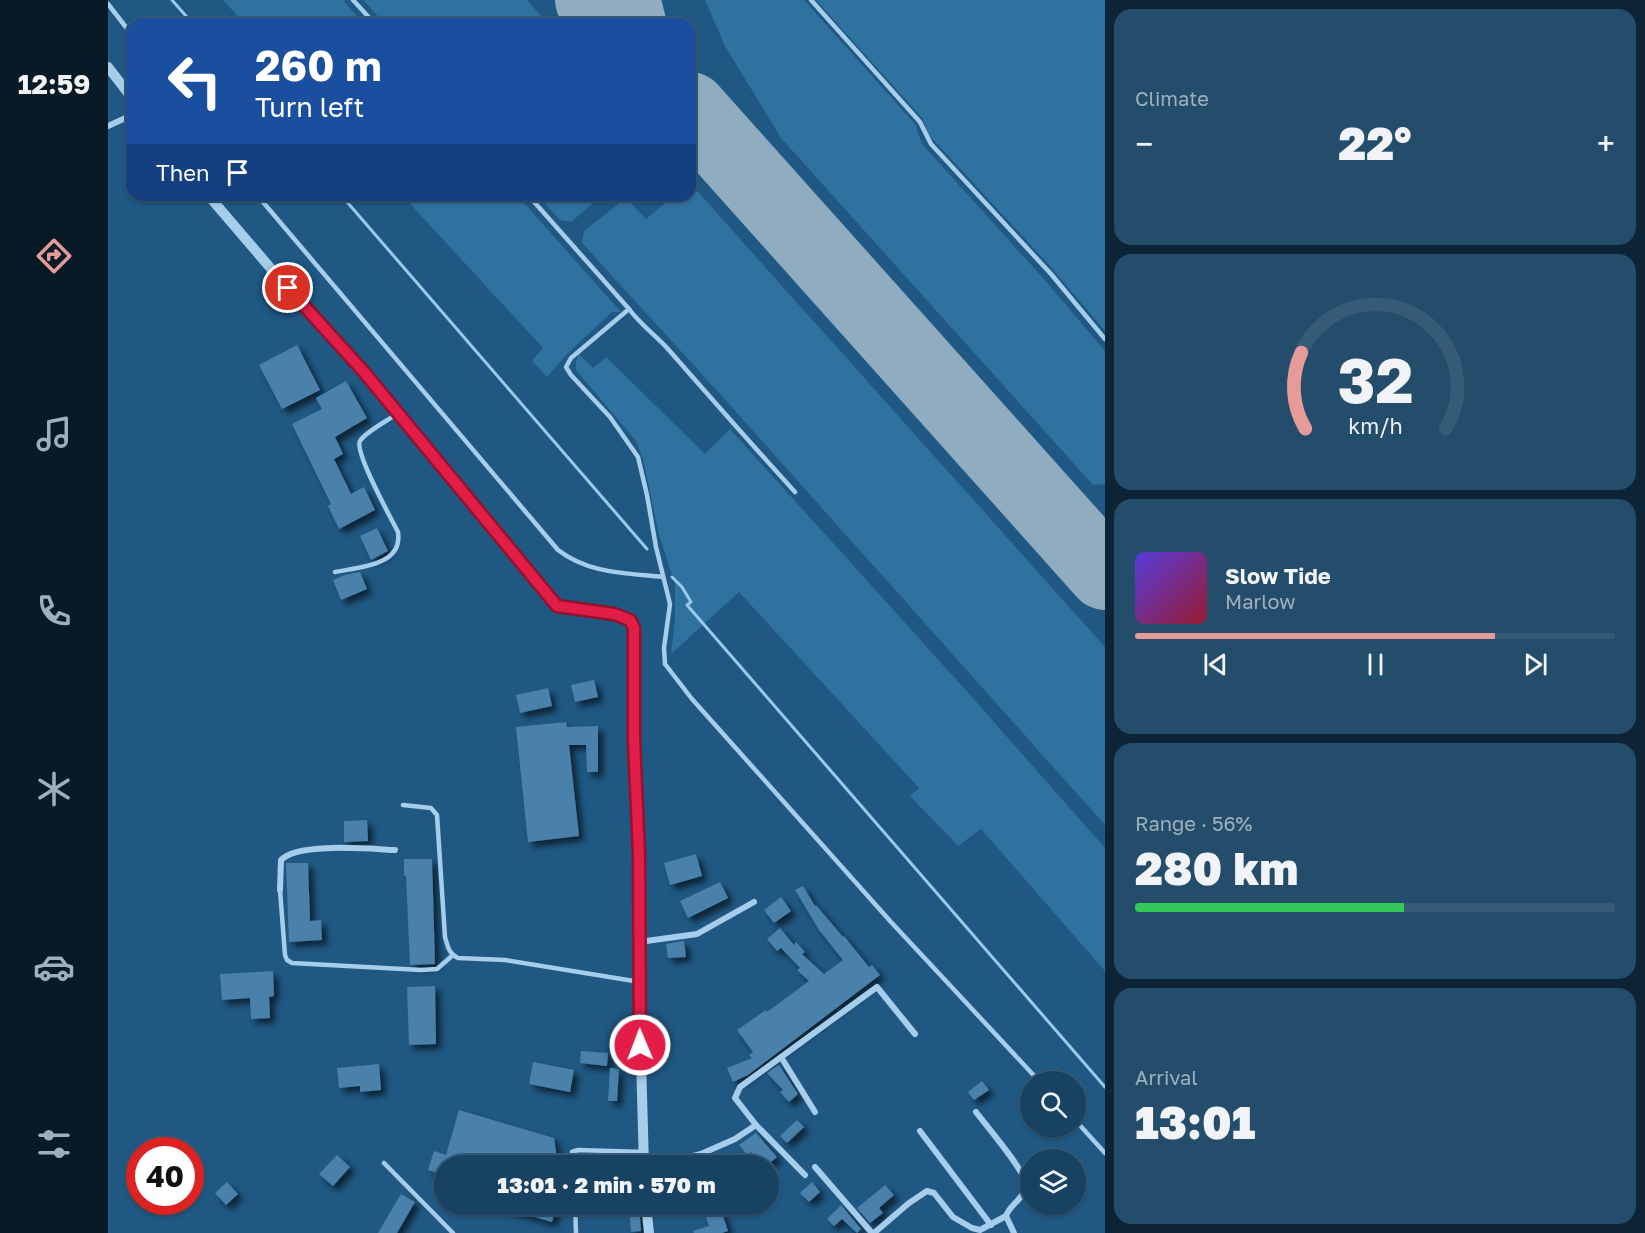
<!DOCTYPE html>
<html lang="en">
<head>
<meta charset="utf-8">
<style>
  body { margin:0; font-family:"Golos Text",sans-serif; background:#244d6b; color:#f1f3f6; height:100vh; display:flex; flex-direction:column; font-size:22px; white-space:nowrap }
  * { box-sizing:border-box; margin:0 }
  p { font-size:20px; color:#9eb0be }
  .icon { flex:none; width:33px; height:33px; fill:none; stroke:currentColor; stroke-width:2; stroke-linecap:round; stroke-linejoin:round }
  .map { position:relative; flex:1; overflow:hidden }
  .panel { display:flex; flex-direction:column; gap:9px; padding:9px; background:#0d2436; width:540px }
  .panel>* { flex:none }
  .banner { position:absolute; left:18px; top:18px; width:570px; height:183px; border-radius:18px; box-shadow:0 2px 4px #0004,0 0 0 2px #365b77; background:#1a4fa0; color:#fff; overflow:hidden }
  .buttons { position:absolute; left:912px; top:1071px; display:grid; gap:12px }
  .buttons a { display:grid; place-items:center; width:66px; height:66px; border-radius:50%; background:#174262; box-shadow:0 2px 4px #0004,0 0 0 2px #365b77; font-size:30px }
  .speed { position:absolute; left:18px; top:1137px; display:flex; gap:12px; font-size:30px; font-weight:700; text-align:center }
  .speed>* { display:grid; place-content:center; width:78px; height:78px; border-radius:50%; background:#174262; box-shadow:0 2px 4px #0004,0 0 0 2px #365b77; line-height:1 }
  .speed .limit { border:9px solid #d22; background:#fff; color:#111 }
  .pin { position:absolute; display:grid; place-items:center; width:51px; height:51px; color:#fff; margin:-26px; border:3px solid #fff; border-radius:50%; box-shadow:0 2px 6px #0007 }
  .me { position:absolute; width:66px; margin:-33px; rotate:359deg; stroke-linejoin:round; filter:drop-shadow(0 0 4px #0008) }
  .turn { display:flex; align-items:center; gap:21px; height:126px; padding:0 30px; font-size:27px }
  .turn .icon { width:78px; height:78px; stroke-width:2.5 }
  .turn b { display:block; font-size:42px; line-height:51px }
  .then { display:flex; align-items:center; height:57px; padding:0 30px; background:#0003; gap:12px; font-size:22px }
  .big { font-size:45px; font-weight:800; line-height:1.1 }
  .panel .widget { flex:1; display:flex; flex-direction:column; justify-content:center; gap:9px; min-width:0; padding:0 21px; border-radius:18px; background:#244d6b }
  .panel .dial { align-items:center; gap:0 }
  .dial svg { height:156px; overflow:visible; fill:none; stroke:#365b77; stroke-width:7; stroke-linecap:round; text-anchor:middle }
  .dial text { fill:#f1f3f6; stroke:none }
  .song { display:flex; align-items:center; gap:18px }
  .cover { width:72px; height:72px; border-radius:9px; background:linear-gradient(135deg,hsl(250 70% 55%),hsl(350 70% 35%)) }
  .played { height:6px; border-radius:3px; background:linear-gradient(90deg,#e69b98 75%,#365b77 75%) }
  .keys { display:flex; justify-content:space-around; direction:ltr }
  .heat { display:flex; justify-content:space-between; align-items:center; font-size:33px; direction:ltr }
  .charge { height:9px; border-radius:4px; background:linear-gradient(90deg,#34c759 56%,#365b77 0) }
  .trip { position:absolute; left:326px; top:1155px; width:345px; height:60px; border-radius:30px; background:#174262; box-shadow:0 2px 4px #0004,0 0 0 2px #365b77; font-weight:800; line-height:60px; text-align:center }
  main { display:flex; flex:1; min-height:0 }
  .dock { display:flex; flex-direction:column; width:108px; justify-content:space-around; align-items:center; background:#091a27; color:#9eb0be }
  .dock .icon { width:42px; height:42px }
  .dock .selected { color:#e69b98 }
  .dock b { font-size:27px; color:#f1f3f6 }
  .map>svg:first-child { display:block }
</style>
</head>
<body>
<main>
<nav class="dock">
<b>12:59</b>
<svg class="icon selected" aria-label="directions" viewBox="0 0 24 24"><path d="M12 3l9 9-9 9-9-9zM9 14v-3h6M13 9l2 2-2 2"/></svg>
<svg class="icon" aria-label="music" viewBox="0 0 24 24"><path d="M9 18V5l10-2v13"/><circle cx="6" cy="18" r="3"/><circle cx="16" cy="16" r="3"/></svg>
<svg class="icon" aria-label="phone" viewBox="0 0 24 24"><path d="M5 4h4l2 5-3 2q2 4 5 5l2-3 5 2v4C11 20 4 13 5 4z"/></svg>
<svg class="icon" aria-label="climate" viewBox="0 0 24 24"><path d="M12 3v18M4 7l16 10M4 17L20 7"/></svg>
<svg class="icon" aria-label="car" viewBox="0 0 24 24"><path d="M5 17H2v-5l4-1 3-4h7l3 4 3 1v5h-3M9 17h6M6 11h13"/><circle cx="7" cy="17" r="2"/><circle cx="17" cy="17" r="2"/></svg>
<svg class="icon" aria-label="filters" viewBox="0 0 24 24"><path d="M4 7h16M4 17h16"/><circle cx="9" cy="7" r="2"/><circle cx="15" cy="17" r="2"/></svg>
</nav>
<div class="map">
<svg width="997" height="1233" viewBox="0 0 997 1233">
  <defs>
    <filter id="shadow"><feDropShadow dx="5" dy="5" stdDeviation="3" flood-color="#0009"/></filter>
  </defs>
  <rect width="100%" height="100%" fill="#1f5883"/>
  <g fill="#2f719f">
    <path d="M115 0H235L256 24H137Z"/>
    <path d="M255 0H419L440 24H277Z"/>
    <path d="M597 0H696L807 124 814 144 936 279 997 351V484L985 485 673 138 617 46Z"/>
    <path d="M708 0H997V331L943 267 820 134 815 119Z"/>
    <path d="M582 183 997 647V825L613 395 474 243 476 231 518 198 538 219 567 195H582Z"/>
    <path d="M294 195H409L513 312H504L458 355 439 377 424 361 435 348Z"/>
    <path d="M429 195H494L463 222 452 220Z"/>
    <path d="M471 354 485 368 498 357 597 454 622 429 855 687 997 848V971L873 829 850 846 802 796 811 788 631 592 563 654 567 619V584L551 535 535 459 528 441 468 370V362Z"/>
  </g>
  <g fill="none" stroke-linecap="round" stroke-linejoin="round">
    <g stroke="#9acaea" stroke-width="3">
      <path d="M64 0 85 24"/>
      <path d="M233 195 539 549"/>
      <path d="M564 577 574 587 583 602 579 605 997 1087"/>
    </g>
    <path stroke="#8facc1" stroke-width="28" d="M539 0 545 24"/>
    <g stroke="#8facc1" stroke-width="74">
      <path d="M484 0 506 24"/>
      <path d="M582 109 997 573"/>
    </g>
  </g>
  <g fill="#4881ab" filter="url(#shadow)">
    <path d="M189 345 212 390 174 409 151 365Z"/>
    <path d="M238 381 259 418 227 437 235 454 226 459 243 494 256 487 267 510 231 529 220 506 223 504 184 424 214 409 208 398Z"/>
    <path d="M269 528 280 551 263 560 252 536Z"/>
    <path d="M252 572 259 589 233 600 225 580 237 575Z"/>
    <path d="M486 680 490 697 467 702 463 685Z"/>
    <path d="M440 688 444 706 412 713 408 695Z"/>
    <path d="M458 722 459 727 490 726V772H479L478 745H461L471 836 420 842 408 727Z"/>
    <path d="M259 820 260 841 236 842V821Z"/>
    <path d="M588 854 594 876 562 885 556 863Z"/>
    <path d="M296 859H324L327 964 302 965 298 876H296Z"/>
    <path d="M178 863H200L202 921 213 920 214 940 181 942Z"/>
    <path d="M612 882 620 898 580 918 572 901Z"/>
    <path d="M695 886 707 906 708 905 735 937 736 936 761 967 764 965 772 975 640 1075 625 1082 619 1068 644 1058 641 1055 645 1052 629 1030 658 1010 659 1012 701 981 689 970 692 968 673 948 669 951 659 939 672 928 686 945 688 942 697 952 694 954 716 974 735 960 711 930 687 890Z"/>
    <path d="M673 897 683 911 666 923 656 910Z"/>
    <path d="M576 941 578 957 560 958 558 944Z"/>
    <path d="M165 971 166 996 161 997 162 1018 143 1019 142 998 114 1000 112 974Z"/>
    <path d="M327 986 328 1044 301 1045 299 987Z"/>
    <path d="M473 1051 500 1053 499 1066 472 1063Z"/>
    <path d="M425 1062 466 1070 462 1092 421 1084Z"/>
    <path d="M271 1064 273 1090 252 1092V1086L231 1088 229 1068Z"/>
    <path d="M671 1065 690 1094 681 1102 672 1092 675 1090 659 1073Z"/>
    <path d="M502 1068 511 1069 509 1101H500Z"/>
    <path d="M874 1081 881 1090 866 1100 860 1092Z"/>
    <path d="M351 1110 446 1138 450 1166H336V1175L320 1170 326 1151 338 1155Z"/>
    <path d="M689 1120 696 1127 679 1143 672 1136Z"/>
    <path d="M648 1133 669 1157 658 1166H653L643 1152 639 1155 631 1145Z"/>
    <path d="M229 1155 242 1167 225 1186 211 1174Z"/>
    <path d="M119 1182 130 1194 118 1205 107 1193Z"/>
    <path d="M704 1182 712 1192 701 1202 692 1193Z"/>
    <path d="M777 1185 786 1195 771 1208 775 1213 762 1223 749 1208Z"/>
    <path d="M293 1194 307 1202 289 1233H270Z"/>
    <path d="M393 1204H449L444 1222 392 1207Z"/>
    <path d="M521 1204H531L533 1231 523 1232Z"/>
    <path d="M733 1205 753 1229 749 1233 734 1219 726 1226 719 1219Z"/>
    <path d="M612 1207 620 1231 614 1233H586L585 1231 601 1226 596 1212Z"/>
  </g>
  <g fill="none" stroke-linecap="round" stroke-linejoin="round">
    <g stroke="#a6cde9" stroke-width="4.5">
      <path d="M245 0 267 24"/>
      <path d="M703 0 812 122 823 144 943 274 997 339"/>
      <path d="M0 4 24 35"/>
      <path d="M149 195 450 550C481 574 518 573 555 577"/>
      <path d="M420 195 521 309 463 358 458 367 463 375 502 417 530 457 539 495 548 547 562 604 556 648 557 664 584 699 783 922 932 1082"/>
      <path d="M521 309C532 324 547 335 560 349 602 397 644 445 687 492"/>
      <path d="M227 572C251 567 295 566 290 532 283 518 246 452 252 441 257 432 281 420 290 413"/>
      <path d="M295 805 323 808 329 815 337 937C340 947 341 954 350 958L397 960 532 982"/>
      <path d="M172 890 177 955 179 960 184 963 313 970 329 969 345 955"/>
      <path d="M968 1121 997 1153"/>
      <path d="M276 1163 345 1233"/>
      <path d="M465 1166 464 1152 470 1150 536 1152"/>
      <path d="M467 1204 468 1233"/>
    </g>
    <g stroke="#a6cde9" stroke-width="6">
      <path d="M0 126 24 115"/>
      <path d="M172 890 173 860C189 842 263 849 287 850"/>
      <path d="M531 942 589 934 646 902"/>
      <path d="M673 1057 707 1112"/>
      <path d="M868 1112C877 1124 920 1174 918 1186 917 1198 901 1205 898 1216L906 1233"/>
      <path d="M648 1125 697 1175"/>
      <path d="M812 1131 883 1225"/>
      <path d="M546 1166 593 1154 627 1139 648 1125 627 1098 632 1087 769 987 807 1034"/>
      <path d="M707 1167 764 1233"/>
      <path d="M766 1233 801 1203 819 1191 826 1193 845 1217 864 1228 872 1230 898 1216"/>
    </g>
    <g stroke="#a6cde9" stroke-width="10">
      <path d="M0 67 24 98"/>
      <path d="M100 195 165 271 256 372 449 606 506 614 522 620 526 628V740L531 854 532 1023 536 1166"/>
      <path d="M538 1204 541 1233"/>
    </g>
  </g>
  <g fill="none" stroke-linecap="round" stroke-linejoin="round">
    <defs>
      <path id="route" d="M180 288 256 372 449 606 506 614 522 620 526 628V740L531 854 532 1045"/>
    </defs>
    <use href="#route" stroke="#92132f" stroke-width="15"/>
    <use href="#route" stroke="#e11d48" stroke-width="10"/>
  </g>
</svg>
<div class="buttons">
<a><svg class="icon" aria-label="search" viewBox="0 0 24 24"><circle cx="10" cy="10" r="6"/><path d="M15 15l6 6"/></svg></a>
<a><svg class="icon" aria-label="layers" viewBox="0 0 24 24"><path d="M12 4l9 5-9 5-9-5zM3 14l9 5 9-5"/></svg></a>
</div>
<div class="speed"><div class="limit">40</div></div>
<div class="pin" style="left:180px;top:288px;background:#d93025"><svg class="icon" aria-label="arrive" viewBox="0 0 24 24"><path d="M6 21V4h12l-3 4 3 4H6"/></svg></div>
<svg class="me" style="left:532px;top:1045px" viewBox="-20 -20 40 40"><circle r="17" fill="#e11d48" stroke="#fff" stroke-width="3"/><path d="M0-11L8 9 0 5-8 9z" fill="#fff"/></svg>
<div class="trip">13:01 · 2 min · 570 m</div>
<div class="banner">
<div class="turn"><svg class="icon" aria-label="left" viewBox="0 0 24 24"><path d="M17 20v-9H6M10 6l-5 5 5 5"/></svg><div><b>260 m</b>Turn left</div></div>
<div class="then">Then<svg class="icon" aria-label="arrive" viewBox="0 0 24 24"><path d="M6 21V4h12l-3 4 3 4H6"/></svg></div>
</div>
</div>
<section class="panel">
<div class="widget"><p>Climate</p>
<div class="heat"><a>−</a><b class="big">22°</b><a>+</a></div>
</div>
<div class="widget dial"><svg viewBox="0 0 100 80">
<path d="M14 69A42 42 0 1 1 86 69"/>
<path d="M14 69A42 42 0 0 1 12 30" stroke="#e69b98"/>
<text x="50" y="56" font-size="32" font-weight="700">32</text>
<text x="50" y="72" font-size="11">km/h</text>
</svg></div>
<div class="widget">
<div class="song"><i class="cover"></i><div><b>Slow Tide</b><p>Marlow</p></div></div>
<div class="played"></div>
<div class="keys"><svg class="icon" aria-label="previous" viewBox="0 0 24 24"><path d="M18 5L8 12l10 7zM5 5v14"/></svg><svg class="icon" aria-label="pause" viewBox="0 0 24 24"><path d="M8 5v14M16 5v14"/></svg><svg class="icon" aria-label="next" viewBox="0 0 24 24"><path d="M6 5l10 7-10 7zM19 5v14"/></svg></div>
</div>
<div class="widget"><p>Range · 56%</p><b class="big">280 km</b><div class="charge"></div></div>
<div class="widget"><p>Arrival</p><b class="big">13:01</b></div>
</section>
</main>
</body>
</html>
